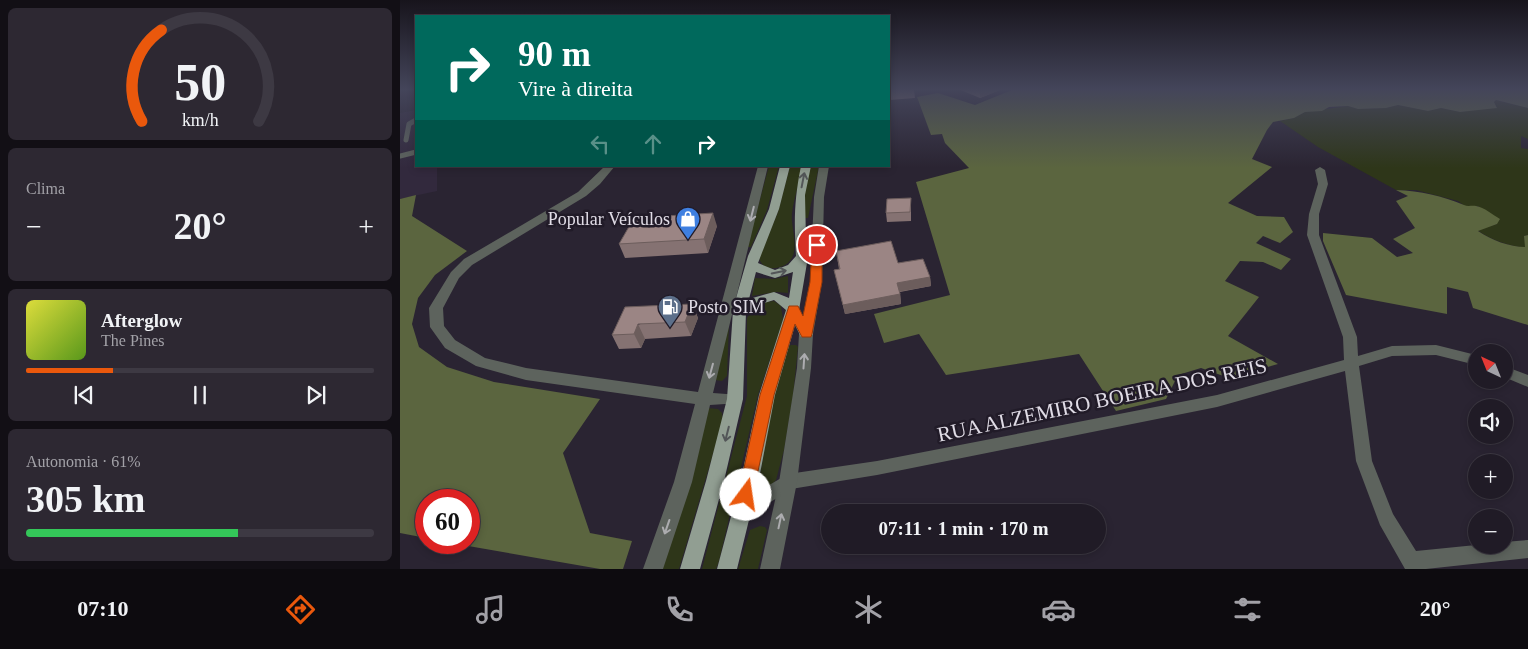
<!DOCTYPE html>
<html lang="pt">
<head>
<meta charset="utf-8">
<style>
  body { margin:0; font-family:"Times New Roman",serif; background:#2d2832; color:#f1f3f6; height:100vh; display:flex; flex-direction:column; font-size:19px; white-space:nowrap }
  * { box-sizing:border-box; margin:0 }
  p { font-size:16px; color:#a2a1a7 }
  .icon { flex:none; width:28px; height:28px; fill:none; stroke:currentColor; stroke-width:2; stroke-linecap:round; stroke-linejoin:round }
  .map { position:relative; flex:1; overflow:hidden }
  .details { display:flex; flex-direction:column; gap:8px; padding:8px; background:#120f15; width:400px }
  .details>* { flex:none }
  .guide { position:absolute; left:15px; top:15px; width:475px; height:152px; border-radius:0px; box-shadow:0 2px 8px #0003,0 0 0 1px #3d3943; background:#00695c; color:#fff; overflow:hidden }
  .needle { width:32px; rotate:317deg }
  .fabs { position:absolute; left:1068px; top:344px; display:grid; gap:10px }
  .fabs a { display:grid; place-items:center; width:45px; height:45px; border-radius:50%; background:#201b26; box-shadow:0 2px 8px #0003,0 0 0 1px #3d3943; font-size:25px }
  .speed { position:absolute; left:15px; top:489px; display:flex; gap:10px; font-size:25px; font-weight:700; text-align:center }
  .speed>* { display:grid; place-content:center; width:65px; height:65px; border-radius:50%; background:#201b26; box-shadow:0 2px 8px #0003,0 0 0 1px #3d3943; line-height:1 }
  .speed .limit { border:8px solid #d22; background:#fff; color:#111 }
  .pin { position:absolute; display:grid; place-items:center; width:42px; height:42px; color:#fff; margin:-21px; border:2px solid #fff; border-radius:50%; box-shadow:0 1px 5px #0007 }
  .me { position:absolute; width:55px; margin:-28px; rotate:14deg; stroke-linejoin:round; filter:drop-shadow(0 0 4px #0008) }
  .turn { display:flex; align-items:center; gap:18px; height:105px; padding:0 20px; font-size:22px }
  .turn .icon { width:65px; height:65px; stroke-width:2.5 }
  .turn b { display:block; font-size:35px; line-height:42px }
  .lanes { display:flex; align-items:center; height:48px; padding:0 20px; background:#0003; justify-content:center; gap:25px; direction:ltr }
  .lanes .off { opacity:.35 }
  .big { font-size:38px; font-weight:700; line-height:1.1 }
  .details .card { flex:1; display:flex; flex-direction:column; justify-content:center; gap:8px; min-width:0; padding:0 18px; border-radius:8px; background:#2d2832 }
  .details .dial { align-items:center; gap:0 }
  .dial svg { height:130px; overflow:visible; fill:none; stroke:#3d3943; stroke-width:7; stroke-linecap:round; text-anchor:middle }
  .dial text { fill:#f1f3f6; stroke:none }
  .song { display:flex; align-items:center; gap:15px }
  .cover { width:60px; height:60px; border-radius:8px; background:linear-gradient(135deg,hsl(60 70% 55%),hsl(90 70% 35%)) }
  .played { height:5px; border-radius:2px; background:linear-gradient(90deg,#ea580c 25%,#3d3943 25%) }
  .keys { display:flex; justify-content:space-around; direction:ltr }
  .heat { display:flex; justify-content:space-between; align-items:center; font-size:28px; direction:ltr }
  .charge { height:8px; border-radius:4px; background:linear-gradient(90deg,#34c759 61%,#3d3943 0) }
  .trip { position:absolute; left:421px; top:504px; width:285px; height:50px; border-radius:25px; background:#201b26; box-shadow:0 2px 8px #0003,0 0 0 1px #3d3943; font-weight:700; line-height:50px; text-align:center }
  .tab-bar { display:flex; height:80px; justify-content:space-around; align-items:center; background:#0d0b0f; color:#a2a1a7 }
  .tab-bar .icon { width:35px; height:35px }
  .tab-bar .current { color:#ea580c }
  .tab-bar b { font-size:22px; color:#f1f3f6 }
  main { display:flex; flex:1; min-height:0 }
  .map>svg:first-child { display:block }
</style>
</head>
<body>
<main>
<section class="details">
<div class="card dial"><svg viewBox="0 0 100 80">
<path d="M14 69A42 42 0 1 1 86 69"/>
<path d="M14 69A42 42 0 0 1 26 13" stroke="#ea580c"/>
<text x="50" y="56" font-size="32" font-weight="700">50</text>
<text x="50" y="72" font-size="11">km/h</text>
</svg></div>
<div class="card"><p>Clima</p>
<div class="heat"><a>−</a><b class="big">20°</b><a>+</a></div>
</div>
<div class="card">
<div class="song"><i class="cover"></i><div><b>Afterglow</b><p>The Pines</p></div></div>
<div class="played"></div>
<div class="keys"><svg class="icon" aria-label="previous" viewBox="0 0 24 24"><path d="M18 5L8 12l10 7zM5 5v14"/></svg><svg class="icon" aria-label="pause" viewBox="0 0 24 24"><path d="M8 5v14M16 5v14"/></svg><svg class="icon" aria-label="next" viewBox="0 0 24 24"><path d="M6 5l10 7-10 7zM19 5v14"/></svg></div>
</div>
<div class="card"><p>Autonomia · 61%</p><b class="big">305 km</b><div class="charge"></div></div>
</section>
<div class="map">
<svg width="1128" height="569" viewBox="0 0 1128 569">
  <rect width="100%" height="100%" fill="#2a2432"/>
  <path fill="#32293d" d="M16 110V166H37V191L0 199V113Z"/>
  <g fill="#2e3619">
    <path d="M1095 100 1128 108V139L1121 136V148L1128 149V235L1124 236 1126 248C1109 246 1091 240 1077 230L1097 224 1078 206H1065L1058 201 1016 190H996L918 147 880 121 894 118 905 112 948 106 958 109 986 108 998 105 1028 111 1041 108 1060 112 1097 107 1094 102Z"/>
    <path d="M369 166H379L367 210 351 247H347Z"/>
    <path d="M390 166H402C400 182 394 197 392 213 390 229 403 254 385 265 381 267 375 269 370 268 364 267 361 264 359 258L378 212Z"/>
    <path d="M409 166H419L408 218H404L405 191Z"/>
    <path d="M388 276V293L376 292 352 296 355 278 374 279Z"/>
    <path d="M374 301 381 306 383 320 358 395 319 561 316 569H302L347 396V318L355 306 361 303Z"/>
    <path d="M329 323 327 376 322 381 315 380Z"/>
    <path d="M391 345H396L398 347 393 396 384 450 376 480 371 485 362 487 359 481 374 396 389 346Z"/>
    <path d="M307 408 318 409 322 413 323 420 279 569H261L290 478Z"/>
    <path d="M360 526 365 527 367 530 358 569H338L350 530Z"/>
  </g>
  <g fill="#5b653f">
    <path d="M611 89H1128V108L1096 100 1094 102 1097 108 1060 112 1041 108 1028 111 998 105 986 108 958 109 948 106 929 107 922 111 905 112 894 118 873 122 867 130 852 159 872 167 828 203 857 216 884 217 893 232 880 243 863 236 856 243 891 259 881 270 863 262 840 261 825 281 859 297 828 336 878 364 829 378 801 368 778 375 766 399 716 411 679 354 546 375 519 334 484 343 474 314 550 295 516 182 569 168 545 143 542 134 531 135 517 97 538 93 575 105 612 90Z"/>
    <path d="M996 190C1021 191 1042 196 1064 205 1068 207 1072 205 1076 206 1084 207 1093 215 1100 219L1097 224 1078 231C1091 240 1110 247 1125 247L1124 236 1128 235V325L1073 308 1068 292 1047 287V314L946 295 923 241V233L972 238 997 257 1013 253 993 239 1015 228 996 201 1008 196Z"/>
    <path d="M16 195 12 216 67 251 35 275 18 298 12 324 19 347 47 367 94 382 200 399 163 453 190 533 232 541 223 569H200L51 543 69 542V500H26V538L0 533V199Z"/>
  </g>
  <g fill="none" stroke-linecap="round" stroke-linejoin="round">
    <g stroke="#5d635d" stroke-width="5">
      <path d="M6 140 9 124 16 120"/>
      <path d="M0 156 16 152"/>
    </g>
    <g fill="#5d635d" fill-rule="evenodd">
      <path d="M920 167 925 170 928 184 919 214V235L957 337 958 356 992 346 1036 345 1076 355V365L1036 355 992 356 959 366 972 461 993 514 1016 551 1076 545H1104V542L1128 540V558L1026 569H1005L980 525 956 461 945 371 817 407 477 475 391 489 347 517 341 519 335 517 332 511 335 505 388 474 477 461 817 395 944 360 943 337 907 235 909 214 918 184 915 170Z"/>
      <path d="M1104 366 1128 375V387L1104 377Z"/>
    </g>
    <g fill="#5d635d" fill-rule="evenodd">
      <path d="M205 166H215L200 184 186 196 72 265 59 278 43 308 44 326 55 340 85 358 126 368 298 392 358 166H368L313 393 340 395 343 399 340 403 310 405 292 482 263 569H243L274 482 295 404 126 380 76 366 45 348 30 327 29 308 51 272 64 259 178 192Z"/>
      <path d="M419 166H429L424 197 422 282 413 334 411 368 397 482 380 569H360L379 482 397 368 399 334 410 282 414 197Z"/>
    </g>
    <path fill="#919e92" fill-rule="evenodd" d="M380 166H390L379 209 358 263 375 270 388 265 396 256C394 222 394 200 401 166H411L405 195 406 240 413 230H421L423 232 408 257 399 310 413 334 411 337H401L395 325 375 395 359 479 337 569H317L341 479 359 395 386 310 374 300 358 305 346 312 343 399 324 481 300 569H280L306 481 327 399 333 310 338 291 348 256 369 209ZM356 272 375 278 393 272 389 298 374 292 349 299Z"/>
  </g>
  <g fill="#857272">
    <path d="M489 89H514L515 98 489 100Z"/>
    <path d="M558 89H600V90L580 98Z"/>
    <path d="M511 198V221L487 222 486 213Z"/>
    <path d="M317 226 308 253 225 258 219 244Z"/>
    <path d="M436 251 498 263 530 277 531 286 500 292 501 304 445 314 434 270 439 269Z"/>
    <path d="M292 304 298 318 291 336 245 339 241 348 219 349 212 335Z"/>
  </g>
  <g fill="#6c5d5c">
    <path d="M580 89H600V90L580 98Z"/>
    <path d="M313 213 317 226 308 253 304 239Z"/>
    <path d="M530 277 531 286 497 292V283Z"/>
    <path d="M500 294 501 304 445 314 443 305Z"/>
    <path d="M292 304 298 318 291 336 285 322Z"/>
    <path d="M238 324 245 339 241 348 234 334Z"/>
  </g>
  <g fill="#9b8584" stroke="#6c5d5c">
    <path d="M511 198 510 212 486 213 487 199Z"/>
    <path d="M313 213 304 239 219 244 234 218Z"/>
    <path d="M491 241 498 263 523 259 530 277 497 283 500 294 443 305 434 270 440 269 436 251Z"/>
    <path d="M292 304 285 322 238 324 234 334 212 335 225 307Z"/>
  </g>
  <defs><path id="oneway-shaft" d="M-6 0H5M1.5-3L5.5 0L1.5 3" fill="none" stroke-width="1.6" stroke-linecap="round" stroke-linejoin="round" transform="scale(1.25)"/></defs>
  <g stroke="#535658">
    <use href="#oneway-shaft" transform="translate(403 180) rotate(-79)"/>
    <use href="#oneway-shaft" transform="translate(379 272) rotate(-11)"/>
    <use href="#oneway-shaft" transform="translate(327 434) rotate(104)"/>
  </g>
  <g stroke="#acacaf">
    <use href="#oneway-shaft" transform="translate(352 214) rotate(104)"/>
    <use href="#oneway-shaft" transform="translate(404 361) rotate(-86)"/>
    <use href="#oneway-shaft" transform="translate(311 371) rotate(105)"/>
    <use href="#oneway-shaft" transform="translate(380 521) rotate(-78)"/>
    <use href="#oneway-shaft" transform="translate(267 527) rotate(109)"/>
  </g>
  <linearGradient id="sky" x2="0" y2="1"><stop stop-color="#17141c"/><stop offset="0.53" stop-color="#44455a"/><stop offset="1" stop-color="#44455a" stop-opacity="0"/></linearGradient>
  <rect width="1128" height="168" fill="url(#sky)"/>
  <path fill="#ea580c" stroke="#983908" d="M417 242 422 245V282L412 334 411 337H402L395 324 374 395 353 495 351 500 346 502 340 500 338 495 360 395 388 309 389 306H398L403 316 410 282 412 245Z"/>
  <defs>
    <symbol id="shop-pin" viewBox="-11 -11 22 30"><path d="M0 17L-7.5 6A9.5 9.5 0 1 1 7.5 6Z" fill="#3f7fe0" stroke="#211b28"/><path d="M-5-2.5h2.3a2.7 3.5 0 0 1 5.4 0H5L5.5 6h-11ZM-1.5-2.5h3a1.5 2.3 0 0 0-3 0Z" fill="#fff"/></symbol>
    <symbol id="fuel-pin" viewBox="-11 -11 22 30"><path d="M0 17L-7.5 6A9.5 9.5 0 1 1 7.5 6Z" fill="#5c6f8a" stroke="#211b28"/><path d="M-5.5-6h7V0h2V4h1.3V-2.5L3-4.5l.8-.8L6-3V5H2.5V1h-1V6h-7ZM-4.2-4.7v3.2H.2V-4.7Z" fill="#fff"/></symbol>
  </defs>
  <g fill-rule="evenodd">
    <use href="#shop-pin" x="274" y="205" width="28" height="38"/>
    <use href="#fuel-pin" x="256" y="293" width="28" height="38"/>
  </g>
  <g text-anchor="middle" stroke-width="5" stroke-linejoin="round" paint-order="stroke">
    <g font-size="18" fill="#e0dce6" stroke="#211b28" text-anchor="end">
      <text x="270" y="225">Popular Veículos</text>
      <text x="288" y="313" text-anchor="start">Posto SIM</text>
    </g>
    <g font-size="21" fill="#e0dce6" stroke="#211b28">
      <text transform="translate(702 400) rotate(-12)" y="7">RUA ALZEMIRO BOEIRA DOS REIS</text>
    </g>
  </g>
</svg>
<div class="fabs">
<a><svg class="needle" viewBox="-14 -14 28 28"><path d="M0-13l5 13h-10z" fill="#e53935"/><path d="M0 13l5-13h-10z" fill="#a2a1a7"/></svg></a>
<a><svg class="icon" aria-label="sound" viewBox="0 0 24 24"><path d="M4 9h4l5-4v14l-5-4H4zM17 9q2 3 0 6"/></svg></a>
<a>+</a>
<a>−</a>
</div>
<div class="speed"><div class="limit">60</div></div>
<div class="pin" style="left:417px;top:245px;background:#d93025"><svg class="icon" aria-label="arrive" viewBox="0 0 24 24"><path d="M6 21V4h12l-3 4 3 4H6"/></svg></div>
<svg class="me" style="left:346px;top:495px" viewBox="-20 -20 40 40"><circle r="19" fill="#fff"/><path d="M0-13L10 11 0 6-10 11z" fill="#ea580c"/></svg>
<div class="trip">07:11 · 1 min · 170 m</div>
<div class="guide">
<div class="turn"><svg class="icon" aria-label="right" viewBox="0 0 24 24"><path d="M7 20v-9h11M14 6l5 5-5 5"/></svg><div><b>90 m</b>Vire à direita</div></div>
<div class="lanes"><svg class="icon off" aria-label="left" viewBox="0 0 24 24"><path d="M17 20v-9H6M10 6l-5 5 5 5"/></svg><svg class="icon off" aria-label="ahead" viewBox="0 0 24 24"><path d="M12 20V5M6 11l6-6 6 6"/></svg><svg class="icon" aria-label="right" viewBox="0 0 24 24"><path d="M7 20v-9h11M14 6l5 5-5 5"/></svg></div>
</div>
</div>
</main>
<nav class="tab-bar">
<b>07:10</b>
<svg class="icon current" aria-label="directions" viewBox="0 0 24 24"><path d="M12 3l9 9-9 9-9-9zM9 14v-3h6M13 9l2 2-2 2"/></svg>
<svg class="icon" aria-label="music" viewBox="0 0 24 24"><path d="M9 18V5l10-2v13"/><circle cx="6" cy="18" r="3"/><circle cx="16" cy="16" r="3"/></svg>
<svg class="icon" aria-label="phone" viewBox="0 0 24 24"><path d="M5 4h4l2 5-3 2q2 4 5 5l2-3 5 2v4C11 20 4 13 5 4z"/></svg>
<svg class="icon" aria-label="climate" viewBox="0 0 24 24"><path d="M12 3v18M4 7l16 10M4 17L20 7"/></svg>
<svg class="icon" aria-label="car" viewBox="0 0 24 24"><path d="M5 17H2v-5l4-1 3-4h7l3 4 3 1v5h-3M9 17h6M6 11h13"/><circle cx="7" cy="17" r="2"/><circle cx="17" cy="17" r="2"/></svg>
<svg class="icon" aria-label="filters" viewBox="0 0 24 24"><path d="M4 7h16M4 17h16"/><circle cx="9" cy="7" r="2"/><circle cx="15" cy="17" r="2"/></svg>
<b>20°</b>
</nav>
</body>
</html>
